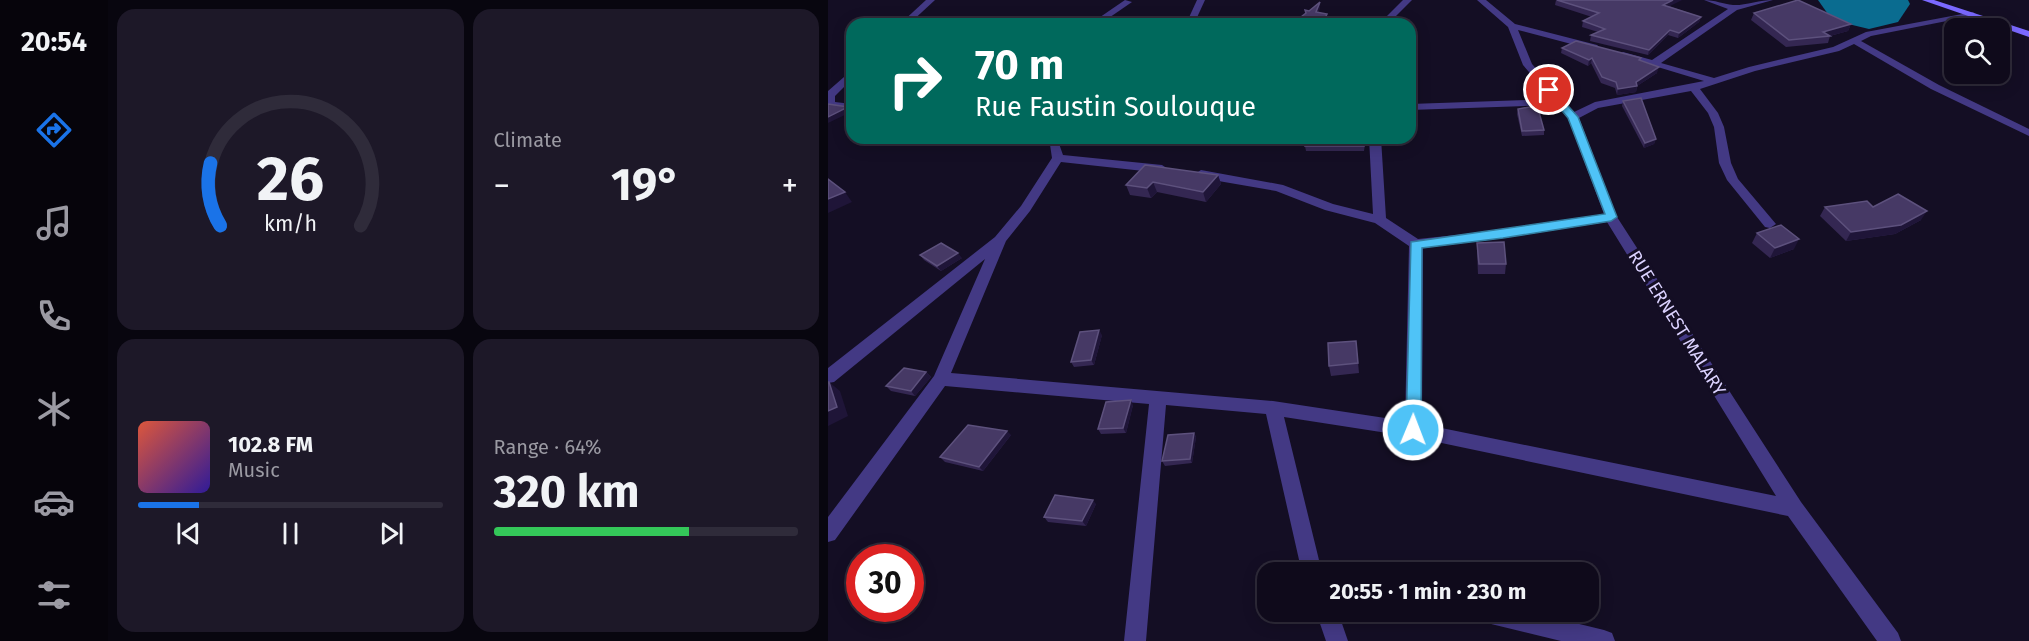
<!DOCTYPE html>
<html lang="en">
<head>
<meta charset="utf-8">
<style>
  body { margin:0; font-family:"Fira Sans",sans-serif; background:#1d1828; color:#f1f3f6; height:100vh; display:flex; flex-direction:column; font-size:22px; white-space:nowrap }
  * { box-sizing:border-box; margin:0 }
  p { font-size:20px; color:#9b9aa3 }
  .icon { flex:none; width:33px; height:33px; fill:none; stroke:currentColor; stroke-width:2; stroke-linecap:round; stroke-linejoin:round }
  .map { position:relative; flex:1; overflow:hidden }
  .panel { display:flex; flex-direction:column; gap:9px; padding:9px; background:#08060f; width:720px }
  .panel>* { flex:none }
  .hud { position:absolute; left:18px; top:18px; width:570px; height:126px; border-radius:18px; box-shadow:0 3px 15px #0003,0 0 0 2px #2f2b3a; background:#00695c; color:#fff; overflow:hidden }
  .fabs { position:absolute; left:1116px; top:18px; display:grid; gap:12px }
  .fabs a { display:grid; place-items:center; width:66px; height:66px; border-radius:12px; background:#0f0a1b; box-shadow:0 3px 15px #0003,0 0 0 2px #2f2b3a; font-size:30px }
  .speed { position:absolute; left:18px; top:544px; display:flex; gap:12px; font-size:30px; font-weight:700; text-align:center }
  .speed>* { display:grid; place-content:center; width:78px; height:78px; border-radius:50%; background:#0f0a1b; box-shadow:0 3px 15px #0003,0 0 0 2px #2f2b3a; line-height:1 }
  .speed .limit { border:9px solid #d22; background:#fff; color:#111 }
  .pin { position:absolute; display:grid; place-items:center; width:51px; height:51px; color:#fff; margin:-26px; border:3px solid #fff; border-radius:50%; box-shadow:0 2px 6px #0007 }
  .me { position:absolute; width:66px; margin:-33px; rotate:1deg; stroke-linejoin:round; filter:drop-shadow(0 0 4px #0008) }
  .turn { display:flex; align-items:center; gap:21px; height:126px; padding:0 30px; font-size:27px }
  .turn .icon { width:78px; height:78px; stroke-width:2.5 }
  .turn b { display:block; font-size:42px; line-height:51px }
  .big { font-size:45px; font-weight:700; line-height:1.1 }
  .panel .tile { flex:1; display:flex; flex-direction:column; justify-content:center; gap:9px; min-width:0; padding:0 21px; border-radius:18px; background:#1d1828 }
  .panel .dial { align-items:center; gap:0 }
  .dial svg { height:156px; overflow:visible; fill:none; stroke:#2f2b3a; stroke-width:7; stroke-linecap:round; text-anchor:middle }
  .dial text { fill:#f1f3f6; stroke:none }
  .song { display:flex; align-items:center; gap:18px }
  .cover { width:72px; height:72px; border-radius:9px; background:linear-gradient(135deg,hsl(10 70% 55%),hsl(250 70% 35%)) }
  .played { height:6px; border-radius:3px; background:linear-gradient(90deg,#1a73e8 20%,#2f2b3a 20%) }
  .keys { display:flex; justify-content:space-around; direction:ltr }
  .heat { display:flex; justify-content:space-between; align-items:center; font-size:33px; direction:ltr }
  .charge { height:9px; border-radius:4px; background:linear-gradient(90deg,#34c759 64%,#2f2b3a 0) }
  .panel .tiles { flex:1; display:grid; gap:9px; grid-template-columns:repeat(2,1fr) }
  .trip { position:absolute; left:429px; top:562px; width:342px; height:60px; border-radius:18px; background:#0f0a1b; box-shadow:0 3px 15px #0003,0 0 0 2px #2f2b3a; font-weight:700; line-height:60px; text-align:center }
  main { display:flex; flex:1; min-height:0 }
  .dock { display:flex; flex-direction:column; width:108px; justify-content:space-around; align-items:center; background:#06040b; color:#9b9aa3 }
  .dock .icon { width:42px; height:42px }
  .dock .current { color:#1a73e8 }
  .dock b { font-size:27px; color:#f1f3f6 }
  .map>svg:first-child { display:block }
</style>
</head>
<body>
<main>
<nav class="dock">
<b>20:54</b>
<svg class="icon current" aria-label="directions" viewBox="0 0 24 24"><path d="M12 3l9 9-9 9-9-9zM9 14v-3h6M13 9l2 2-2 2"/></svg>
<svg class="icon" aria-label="music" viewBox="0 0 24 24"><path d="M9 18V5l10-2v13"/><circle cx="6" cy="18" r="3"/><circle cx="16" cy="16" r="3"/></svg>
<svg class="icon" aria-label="phone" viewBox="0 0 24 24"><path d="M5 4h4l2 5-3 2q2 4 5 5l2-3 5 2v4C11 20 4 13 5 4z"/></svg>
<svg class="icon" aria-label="climate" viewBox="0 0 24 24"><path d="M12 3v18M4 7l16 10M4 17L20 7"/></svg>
<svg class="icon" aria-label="car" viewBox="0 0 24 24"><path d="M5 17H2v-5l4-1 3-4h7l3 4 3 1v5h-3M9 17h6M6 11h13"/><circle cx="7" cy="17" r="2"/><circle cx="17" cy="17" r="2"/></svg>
<svg class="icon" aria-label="filters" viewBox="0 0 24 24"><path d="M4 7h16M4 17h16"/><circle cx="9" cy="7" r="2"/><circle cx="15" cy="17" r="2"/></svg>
</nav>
<section class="panel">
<div class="tiles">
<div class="tile dial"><svg viewBox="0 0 100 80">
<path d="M14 69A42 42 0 1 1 86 69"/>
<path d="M14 69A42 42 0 0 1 9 37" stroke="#1a73e8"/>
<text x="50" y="56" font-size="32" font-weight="700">26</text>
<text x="50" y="72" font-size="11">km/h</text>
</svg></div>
<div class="tile"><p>Climate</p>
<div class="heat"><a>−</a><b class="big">19°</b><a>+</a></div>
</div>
<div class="tile">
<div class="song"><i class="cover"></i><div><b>102.8 FM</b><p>Music</p></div></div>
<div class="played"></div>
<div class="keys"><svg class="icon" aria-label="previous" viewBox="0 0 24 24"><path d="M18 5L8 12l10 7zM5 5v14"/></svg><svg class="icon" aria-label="pause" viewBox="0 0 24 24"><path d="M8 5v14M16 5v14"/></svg><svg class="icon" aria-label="next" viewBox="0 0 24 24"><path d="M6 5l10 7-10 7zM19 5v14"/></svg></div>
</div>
<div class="tile"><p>Range · 64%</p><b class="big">320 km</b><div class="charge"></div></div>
</div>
</section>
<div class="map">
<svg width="1201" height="641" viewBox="0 0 1201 641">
  <rect width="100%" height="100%" fill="#140e24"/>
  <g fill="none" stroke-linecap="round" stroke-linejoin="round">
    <path fill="#0a6c90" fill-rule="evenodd" d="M990 0H1080L1082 4 1070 22 1041 29 1012 22 1002 17Z"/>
    <g fill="#433984" fill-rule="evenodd">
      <path d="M98 0H107L81 24H72Z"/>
      <path d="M297 0 304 2 272 24H262Z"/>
      <path d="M369 0H377L366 24H358Z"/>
      <path d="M575 0H584L560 24H551Z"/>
      <path d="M649 0H658L687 24 769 45 771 47 766 50 690 30 704 64 746 112 767 102 876 81 790 55 795 52 824 60 900 9 876 0C887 0 895 4 905 5 915 6 932 0 945 0L909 10 833 63 886 78 921 67 1005 47 1038 32 1145 12 1149 15 1043 36 1033 41 1111 85 1201 129V136L1103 89 1026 44 1011 51 927 71 872 89 890 113 896 127 903 163 910 179 948 224 942 228 937 227 899 180 891 163 886 127 880 113 863 91 770 108 751 118 789 217 973 502 1070 633 1073 641H1049L960 516 585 437 456 417 491 560 509 566 512 573H474L438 414 338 405 318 641H296L321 404 117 386 7 540 0 542V517L106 376 157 259 6 382 0 383V368L167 237 193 206 224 158 221 138H229L235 155 334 165 340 169 334 173 233 162 202 211 178 241 123 373 445 401 577 421 581 246 547 223 497 210 448 191 373 178 367 174 373 170 455 185 505 204 545 214 541 138H553L558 218 590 239 675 230 776 214 740 118 729 105 582 110V104L724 99 695 65 680 27ZM779 222 948 496 594 424 595 248 675 238Z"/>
      <path d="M24 70V79L7 96V102L24 104V110L0 107V91Z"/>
      <path d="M488 612H510L520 641H498Z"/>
      <path d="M648 612H702L776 630 784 633 787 641H733L659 623 652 619Z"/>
    </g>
    <path fill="#7b69ff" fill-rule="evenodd" d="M1094 0H1106L1201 31V37Z"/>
  </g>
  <g fill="#342752">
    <path d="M728 0 841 6 873 17 871 22 850 38 840 35 820 55 762 41 763 35 770 32 754 27 755 21 764 17 727 5Z"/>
    <path d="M926 13 1023 24 1020 31 1002 36 1000 43 958 47 923 20Z"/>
    <path d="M734 48 812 60 829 73 809 86 808 92 789 95 787 88 773 83 763 63 760 66 733 53Z"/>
    <path d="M795 101 828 139 826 144 816 148 794 106Z"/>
    <path d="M690 109 716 130V135L694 136 689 114Z"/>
    <path d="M538 138 536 151H478L477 146Z"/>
    <path d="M390 175 393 184 378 202 329 192 323 198 302 195 298 185Z"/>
    <path d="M997 207H1045L1093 220 1067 234 1018 241 992 216Z"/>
    <path d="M929 233 966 249 942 258 924 243Z"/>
    <path d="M649 243 678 264 677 274H650L649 253Z"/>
    <path d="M92 255 134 258 113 271 96 260Z"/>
    <path d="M274 335 266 365 246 367 243 362Z"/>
    <path d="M528 341 531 373 503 376 501 366Z"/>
    <path d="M98 372 103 377 87 396 63 391 58 386Z"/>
    <path d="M305 405 298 433 273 434 270 429Z"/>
    <path d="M366 433 368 437 364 463 337 466 334 461Z"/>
    <path d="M183 435 155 471 117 462 112 457Z"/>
    <path d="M268 504 258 526 220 522 216 517Z"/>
  </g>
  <g fill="#1f1538">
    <path d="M845 0H854L834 10 835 5Z"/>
    <path d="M492 2V9L488 18V12Z"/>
    <path d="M499 14 500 20 498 24H494Z"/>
    <path d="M873 17 871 22 850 38 851 33Z"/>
    <path d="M1023 24 1020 31 998 37 995 32Z"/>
    <path d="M842 30 840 35 820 55 821 50Z"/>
    <path d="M764 58 763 63 760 66 761 60Z"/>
    <path d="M831 67 829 73 809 86 808 92 789 95 790 89 808 82Z"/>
    <path d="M20 107 23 112 0 123V117Z"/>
    <path d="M828 139 826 144 816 148 817 143Z"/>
    <path d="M390 175 393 184 378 202 375 192Z"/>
    <path d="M325 182 329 192 323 198 319 188Z"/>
    <path d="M17 192 24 202 0 213V199Z"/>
    <path d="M1099 211 1093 220 1067 234 1018 241 1023 232Z"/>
    <path d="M971 239 966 249 942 258 947 248Z"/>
    <path d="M130 253 134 258 113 271 109 266Z"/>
    <path d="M271 330 274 335 266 365 263 360Z"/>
    <path d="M98 372 103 377 87 396 83 391Z"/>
    <path d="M1 382 12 391 20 416 0 426Z"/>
    <path d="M303 400 305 405 298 433 295 428Z"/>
    <path d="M179 431 183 435 155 471 151 467Z"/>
    <path d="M366 433 368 437 364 463 362 459Z"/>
    <path d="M265 500 268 504 258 526 254 521Z"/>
  </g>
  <g fill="#463965" stroke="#5d517d" stroke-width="1.5">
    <path d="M729 0H845L835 5 873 17 851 33 842 30 821 50 763 35 777 29 755 21 771 13Z"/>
    <path d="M970 0 1023 24 995 32 1002 36 961 40 926 13Z"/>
    <path d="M492 2 488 12 499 14 494 24H464L478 13 477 10 481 11Z"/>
    <path d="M748 41 813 58 811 60 831 67 808 82 809 86 790 89 788 82 774 77 764 58 761 60 734 48Z"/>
    <path d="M813 98 828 139 817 143 795 101Z"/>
    <path d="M0 104 20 107 0 117Z"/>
    <path d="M707 106 711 112 716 130 694 131 690 109Z"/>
    <path d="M479 138H537L536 146H477Z"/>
    <path d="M317 165 390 175 375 192 325 182 319 188 298 185Z"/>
    <path d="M0 179 17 192 0 199Z"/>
    <path d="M1070 194 1099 211 1073 225 1023 232 997 207 1039 201 1045 207Z"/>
    <path d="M953 225 971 239 947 248 929 233Z"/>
    <path d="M676 242 678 264H651L649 243Z"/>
    <path d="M113 243 130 253 109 266 92 255Z"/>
    <path d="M271 330 263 360 243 362 252 332Z"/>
    <path d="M528 341 530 363 501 366 500 343Z"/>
    <path d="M76 368 98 372 83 391 58 386Z"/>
    <path d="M0 382H1L9 407 0 411Z"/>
    <path d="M303 400 295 428 270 429 278 402Z"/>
    <path d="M140 425 179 431 151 467 112 457Z"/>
    <path d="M366 433 362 459 334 461 340 435Z"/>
    <path d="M227 495 265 500 254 521 216 517Z"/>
  </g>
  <path fill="#4fc3f7" stroke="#337fa1" stroke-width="1.5" d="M718 88H724L750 117 789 217 783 221 675 238 594 248 593 430 591 435 585 437 580 435 578 430 583 242 777 214 740 118 718 92Z"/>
  <g text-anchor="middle" stroke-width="6" stroke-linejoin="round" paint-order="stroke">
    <g font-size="18" fill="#dbd2ff" stroke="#140e24">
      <text transform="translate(849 323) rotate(58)" y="6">RUE ERNEST MALARY</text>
    </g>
  </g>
</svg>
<div class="fabs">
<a><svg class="icon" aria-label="search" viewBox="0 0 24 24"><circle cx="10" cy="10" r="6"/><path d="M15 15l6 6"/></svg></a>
</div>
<div class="speed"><div class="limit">30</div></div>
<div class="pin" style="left:721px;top:90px;background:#d93025"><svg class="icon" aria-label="arrive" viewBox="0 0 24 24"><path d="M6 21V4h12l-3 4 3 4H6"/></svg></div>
<svg class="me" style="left:585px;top:430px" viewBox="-20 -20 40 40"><circle r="17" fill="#4fc3f7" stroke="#fff" stroke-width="3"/><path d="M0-11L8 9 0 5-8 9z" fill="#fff"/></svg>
<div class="trip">20:55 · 1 min · 230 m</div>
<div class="hud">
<div class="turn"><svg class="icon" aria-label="right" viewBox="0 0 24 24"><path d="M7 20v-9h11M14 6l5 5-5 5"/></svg><div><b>70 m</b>Rue Faustin Soulouque</div></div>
</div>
</div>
</main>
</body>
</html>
